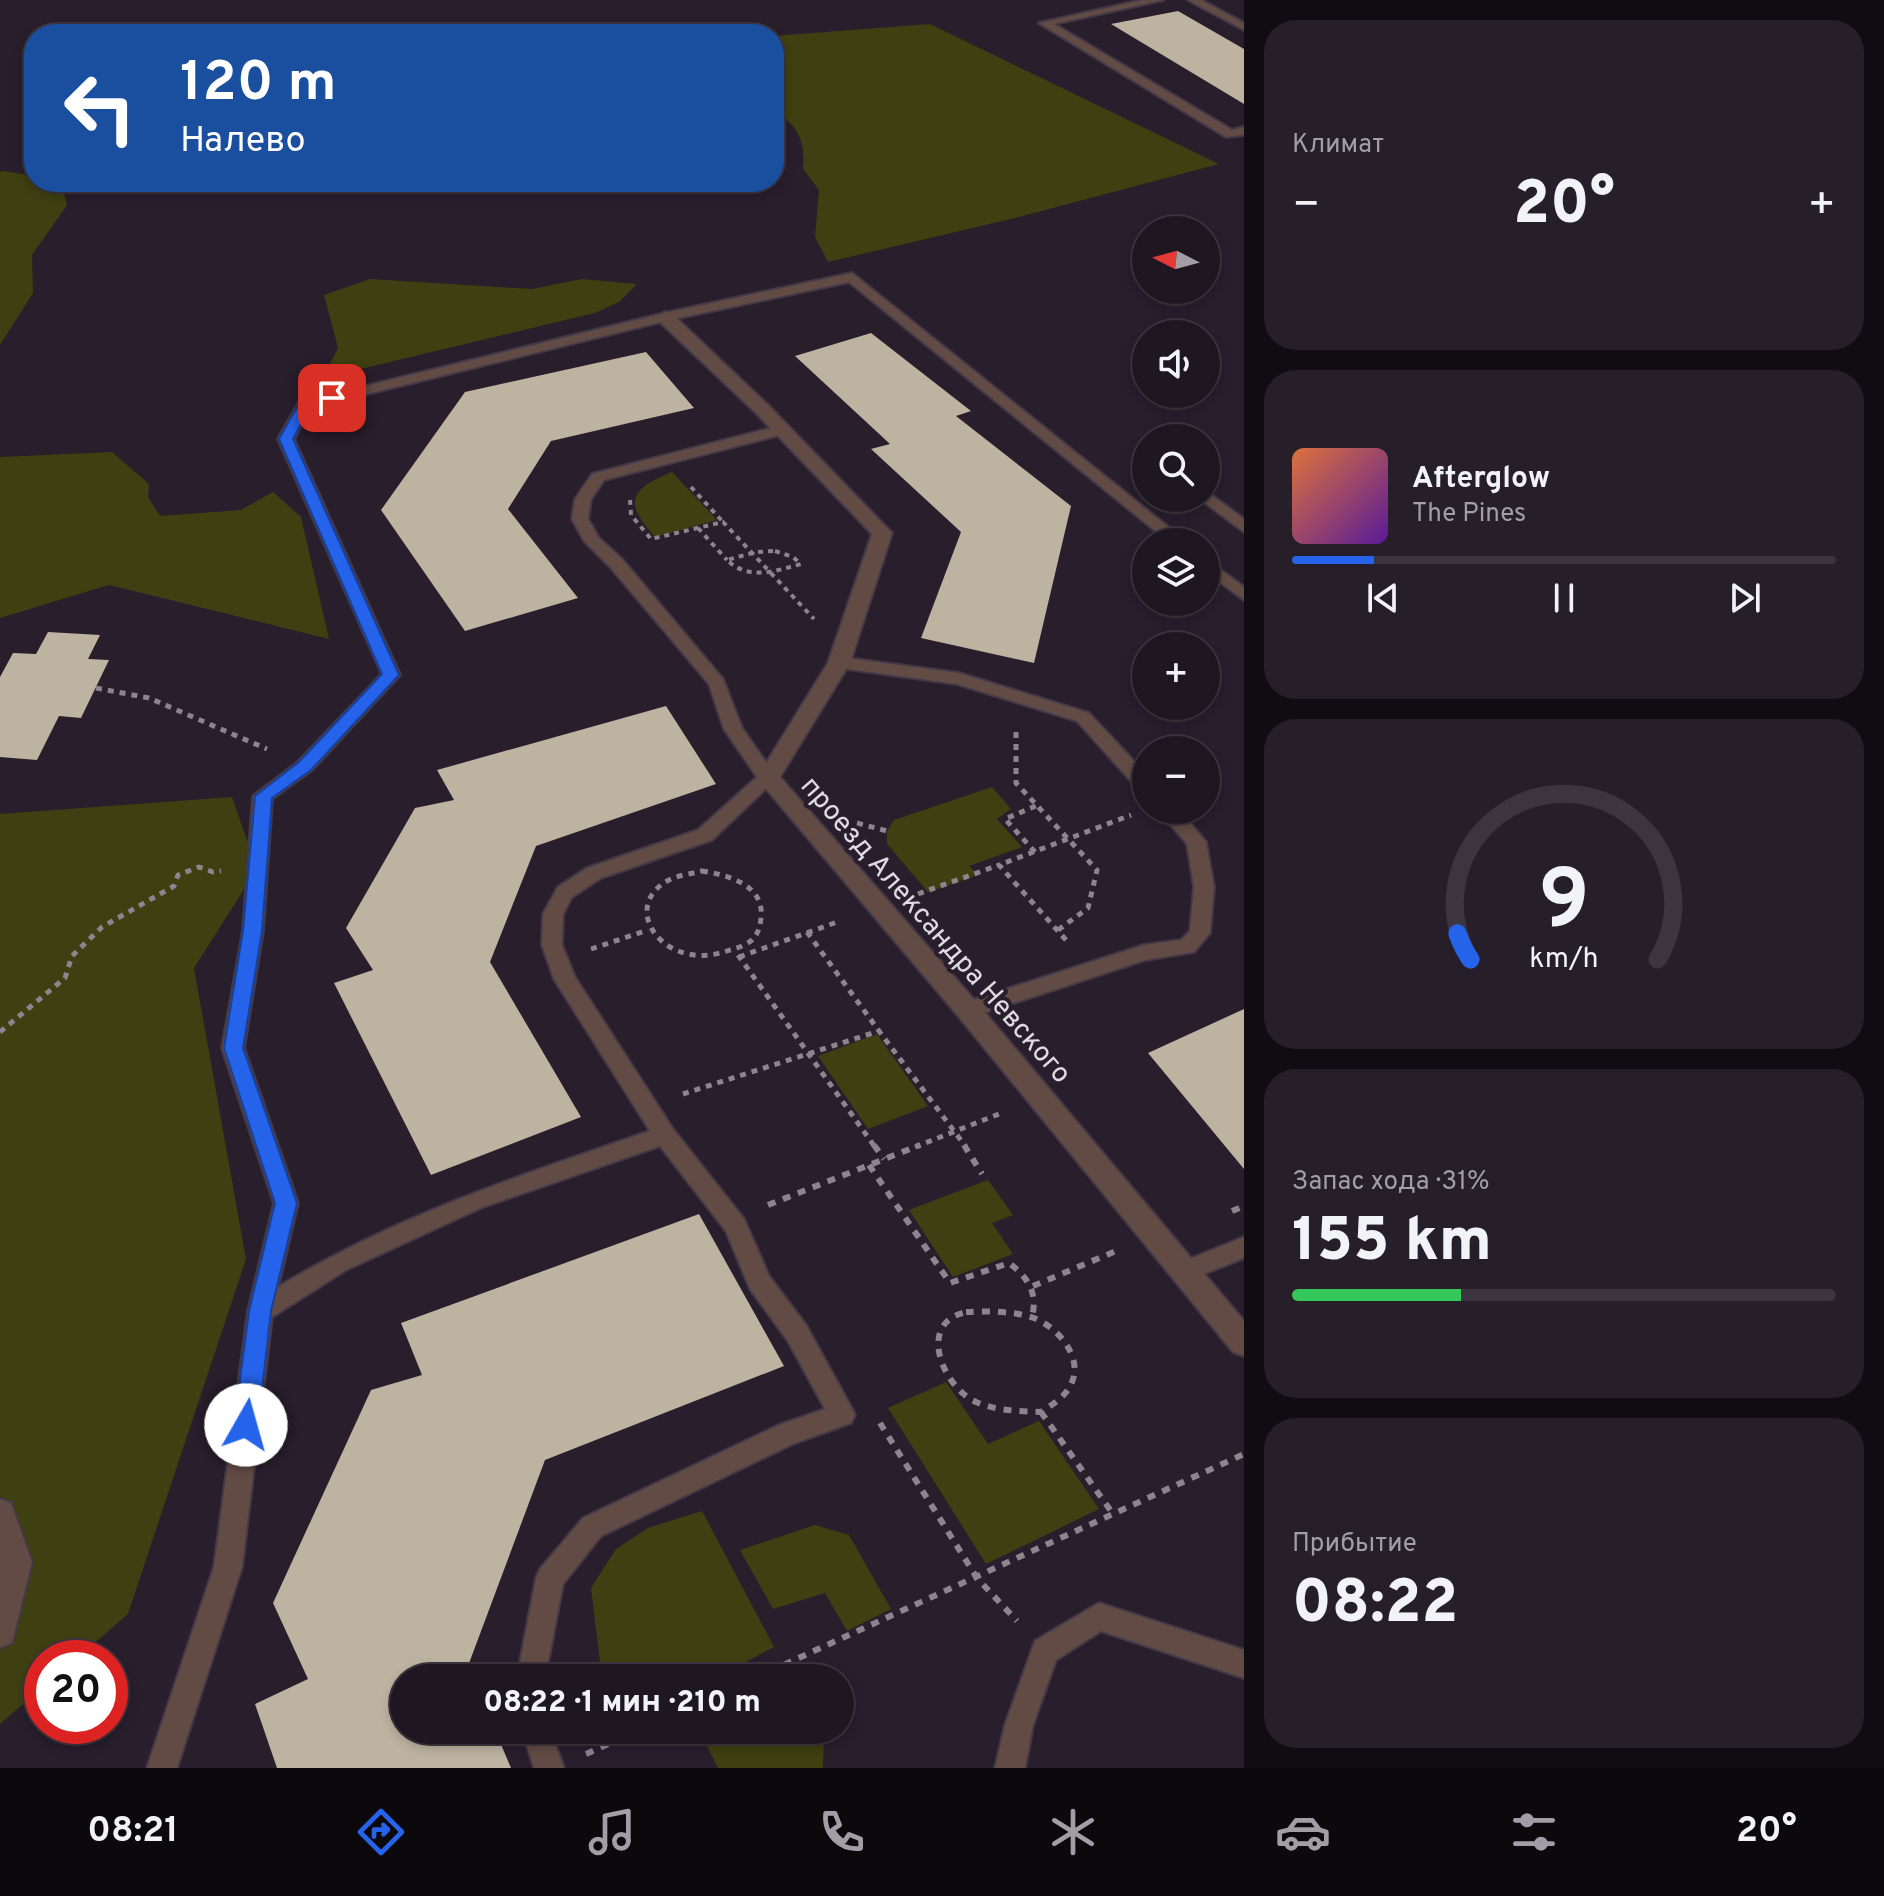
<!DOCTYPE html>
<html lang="ru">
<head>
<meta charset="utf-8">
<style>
  body { margin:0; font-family:Overpass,sans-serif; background:#261f2a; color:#f1f3f6; height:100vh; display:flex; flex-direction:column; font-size:30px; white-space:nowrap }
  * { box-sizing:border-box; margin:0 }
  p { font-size:26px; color:#a19fa5 }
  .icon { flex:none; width:44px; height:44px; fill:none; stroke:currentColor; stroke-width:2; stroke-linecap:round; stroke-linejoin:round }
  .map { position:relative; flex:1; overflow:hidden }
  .side { display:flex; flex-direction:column; gap:20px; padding:20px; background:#100c12; width:640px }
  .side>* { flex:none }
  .guide { position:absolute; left:24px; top:24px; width:760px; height:168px; border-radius:32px; box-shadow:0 4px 12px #0003,0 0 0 2px #3c353f; background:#1a4fa0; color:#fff; overflow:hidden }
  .needle { width:52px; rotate:276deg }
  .fabs { position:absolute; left:1132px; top:216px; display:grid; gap:16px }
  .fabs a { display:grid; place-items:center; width:88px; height:88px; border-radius:50%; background:#1e1621; box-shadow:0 4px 12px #0003,0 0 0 2px #3c353f; font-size:40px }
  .speed { position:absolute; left:24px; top:1640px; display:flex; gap:16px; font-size:40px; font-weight:700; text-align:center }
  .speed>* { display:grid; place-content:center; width:104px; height:104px; border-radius:50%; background:#1e1621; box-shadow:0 4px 12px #0003,0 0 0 2px #3c353f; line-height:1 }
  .speed .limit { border:12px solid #d22; background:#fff; color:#111 }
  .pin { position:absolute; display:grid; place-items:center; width:68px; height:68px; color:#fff; margin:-34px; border-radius:16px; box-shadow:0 4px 12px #0006 }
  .me { position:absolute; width:88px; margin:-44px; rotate:7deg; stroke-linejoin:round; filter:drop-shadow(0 0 6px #0008) }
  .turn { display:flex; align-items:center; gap:28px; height:168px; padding:0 24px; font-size:36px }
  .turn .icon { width:104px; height:104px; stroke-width:2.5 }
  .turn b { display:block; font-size:56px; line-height:68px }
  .big { font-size:60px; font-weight:800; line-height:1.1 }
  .side .tile { flex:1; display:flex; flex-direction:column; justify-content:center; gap:12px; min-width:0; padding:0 28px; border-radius:32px; background:#261f2a }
  .side .dial { align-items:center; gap:0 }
  .dial svg { height:208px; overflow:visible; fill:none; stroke:#3c353f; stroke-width:7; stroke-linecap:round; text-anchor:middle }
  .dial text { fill:#f1f3f6; stroke:none }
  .song { display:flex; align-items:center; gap:24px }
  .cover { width:96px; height:96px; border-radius:12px; background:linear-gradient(135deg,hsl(20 70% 55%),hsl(270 70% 35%)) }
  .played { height:8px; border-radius:4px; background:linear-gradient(90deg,#2563eb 15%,#3c353f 15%) }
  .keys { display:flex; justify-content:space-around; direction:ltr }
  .heat { display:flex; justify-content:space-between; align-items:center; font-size:44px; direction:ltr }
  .charge { height:12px; border-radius:6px; background:linear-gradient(90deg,#34c759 31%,#3c353f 0) }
  .trip { position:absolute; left:390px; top:1664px; width:464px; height:80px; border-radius:40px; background:#1e1621; box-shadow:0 4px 12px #0003,0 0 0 2px #3c353f; font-weight:800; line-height:80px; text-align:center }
  .tab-bar { display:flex; height:128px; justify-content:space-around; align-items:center; background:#0c090d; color:#a19fa5 }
  .tab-bar .icon { width:56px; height:56px }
  .tab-bar .on { color:#2563eb }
  .tab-bar b { font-size:36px; color:#f1f3f6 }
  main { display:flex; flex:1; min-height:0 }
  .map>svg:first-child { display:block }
</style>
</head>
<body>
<main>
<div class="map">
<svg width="1244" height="1768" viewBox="0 0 1244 1768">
  <rect width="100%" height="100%" fill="#281e2c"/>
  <g fill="#3e4011">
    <path d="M930 24 1219 164 1011 219 828 262 815 237 819 190 803 169C806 137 796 128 774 107V36Z"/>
    <path d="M4 171 34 176V182C55 182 63 183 67 205L32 255 33 293 0 345V172Z"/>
    <path d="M370 279 532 289 582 279 637 284 619 302 595 313 323 378 338 348 324 295Z"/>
    <path d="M112 452 149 484 148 497 160 516 241 510 273 492 301 517 329 639 109 585 0 618V457Z"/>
    <path d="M672 472 717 520 655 537C623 502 630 489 672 472Z"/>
    <path d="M992 787 1011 809 997 819 1022 847 969 866 978 875 928 892 887 844V831L894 820Z"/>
    <path d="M232 797 257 869 194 968 246 1259 128 1614 77 1658H42V1688L0 1724V814Z"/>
    <path d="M877 1034 928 1106 868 1129 818 1056Z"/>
    <path d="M988 1180 1013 1215 992 1223 1013 1254 953 1277 909 1210Z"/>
    <path d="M946 1382 988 1444 1039 1421 1099 1509 986 1564 888 1408Z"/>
    <path d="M702 1511 774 1647 715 1678H602L591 1588 616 1549 648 1528Z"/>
    <path d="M815 1525 849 1535 891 1609 847 1631 825 1593 773 1609 740 1550Z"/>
    <path d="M699 1730H751L754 1737 770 1730H824L823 1768H718Z"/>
  </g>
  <g fill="#beb2a1">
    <path d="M1178 11 1244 49V104L1111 24Z"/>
    <path d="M871 333 971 411 956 416 1071 506 1034 663 921 638 961 532 871 449 890 444 795 356Z"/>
    <path d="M646 352 694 408 551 441 508 509 578 598 465 631 381 510 465 392Z"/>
    <path d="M48 632 100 635 88 659 109 660 81 718 59 716 37 760 0 757V677L13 653 36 654Z"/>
    <path d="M666 706 716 784 536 846 490 962 581 1117 431 1175 334 983 373 970 346 928 415 808 454 800 437 770Z"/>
    <path d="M1244 1009V1169L1148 1053Z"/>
    <path d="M699 1214 784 1366 545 1460 468 1666 473 1678H404V1730H495L511 1768H277L255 1704 308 1679 273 1603 371 1390 422 1375 401 1323Z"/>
  </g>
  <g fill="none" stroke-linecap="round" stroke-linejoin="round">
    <defs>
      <g id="service">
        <path d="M1142 0H1163L1054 24 1232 130 1244 127V135L1226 137 1039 23Z"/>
        <path d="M1188 0H1201L1244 23V30Z"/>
        <path d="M852 273 1187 542H1169L849 282 665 321 310 408 294 439 400 675 312 770 272 799 263 931 244 1048 298 1203 278 1287C395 1216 521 1175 650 1131L554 979 542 945 543 914 558 887 587 868 698 830 757 777 724 729 709 684 611 568 584 541 572 519 575 499 592 474 783 425 788 427V433L604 480 591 499 588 519 599 538 623 560 723 679 742 728 777 778 712 840 601 878 572 897 563 914 562 945 575 977 673 1129 744 1219 769 1276 806 1325 851 1407 855 1415 851 1423 795 1443 601 1536 563 1584 545 1678H517L536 1578 540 1569 583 1518 779 1425 825 1409 788 1341 750 1289 726 1231 660 1146 483 1207 346 1270 272 1317 242 1567 177 1768H147L214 1567 248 1311 274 1203 222 1048 243 931 253 796 298 762 382 674 278 439 299 402 665 313Z"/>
        <path d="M1206 491 1244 519V532L1200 499 1206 498Z"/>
        <path d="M1206 559 1244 587V600L1206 572Z"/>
        <path d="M839 657 959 673 1089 713 1146 774V792L1139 790 1077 721 957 684 833 667 830 663Z"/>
        <path d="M1158 810H1179L1206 842 1214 887 1210 933 1194 952 1145 960 968 1018 960 1016 957 1010 960 1004 1144 945 1181 940 1190 931 1194 887 1187 844Z"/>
        <path d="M1244 1237V1258L1186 1281 1177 1278 1174 1271 1177 1264Z"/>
        <path d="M1099 1603 1244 1650V1678L1101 1631 1056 1660 1033 1725 1025 1768H995L1005 1725 1035 1641Z"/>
        <path d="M522 1730H550L564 1768H534Z"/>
      </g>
      <g id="minor">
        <path d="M665 312 671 313 767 404 892 533 850 663 780 777 977 1003 1244 1321V1356L1233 1352 959 1017 757 778 828 663 872 534 755 412 659 321 657 317Z"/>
        <path d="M0 1499 11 1503 32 1562 12 1643 0 1648Z"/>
      </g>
    </defs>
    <use href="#service" stroke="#423846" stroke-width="4"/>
    <use href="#minor" stroke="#423846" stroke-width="4"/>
    <g stroke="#8c848f" stroke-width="4" stroke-dasharray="5 5" stroke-linecap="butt">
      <path d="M691 487 723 522"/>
      <path d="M630 500 631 515 651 539 723 522 814 619"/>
      <path d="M698 528 727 560"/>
      <path d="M775 551 793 557 801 564C775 571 749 581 727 560L756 552Z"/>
    </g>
    <g stroke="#8c848f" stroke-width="5" stroke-dasharray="6 6" stroke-linecap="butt">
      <path d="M96 688 149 698 267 749"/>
      <path d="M1016 732V783L1097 870 1088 908 1058 930"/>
      <path d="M857 823 887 831"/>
      <path d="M1035 852 1005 819 1038 805"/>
      <path d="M702 871C728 875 765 885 761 918 760 927 758 934 752 940 745 946 737 948 730 950 716 955 702 957 688 954 650 946 629 903 667 881 677 875 691 874 702 871Z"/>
      <path d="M918 894 999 865"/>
      <path d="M807 932 879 1031"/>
      <path d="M1066 940 999 865 1131 815"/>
      <path d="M591 949 648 930"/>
      <path d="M738 955 875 1147"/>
      <path d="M739 957 840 921"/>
      <path d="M0 1032 65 978 72 956 102 927 174 886 178 875 199 867 213 872 221 871"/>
      <path d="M683 1094 879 1031 966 1147"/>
      <path d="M915 1147 1004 1112"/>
    </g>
    <g stroke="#8c848f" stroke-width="6" stroke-dasharray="8 8" stroke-linecap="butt">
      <path d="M874 1145 884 1159"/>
      <path d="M964 1145 982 1174"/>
      <path d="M869 1165 950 1283 1009 1263C1028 1277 1038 1293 1032 1317"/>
      <path d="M768 1205 920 1145"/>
      <path d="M1232 1211 1244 1206"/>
      <path d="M1033 1286 1116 1251"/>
      <path d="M966 1312C986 1311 1015 1311 1034 1318 1057 1327 1083 1356 1072 1382 1067 1396 1053 1404 1041 1412 1018 1411 993 1411 972 1400 942 1383 917 1323 966 1312Z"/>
      <path d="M1041 1412 1113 1514"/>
      <path d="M880 1423 977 1578 1017 1621"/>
      <path d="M755 1678 1244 1454"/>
      <path d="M586 1754 640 1730"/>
    </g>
    <use href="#service" fill="#624b44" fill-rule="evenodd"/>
    <use href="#minor" fill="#624b44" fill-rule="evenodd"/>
  </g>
  <path fill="#2563eb" stroke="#184099" stroke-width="2" d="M332 394 337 395V401L310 407 293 439 399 675 311 770 272 798 262 931 243 1048 297 1203 271 1311 258 1425 254 1432 246 1435 238 1432 234 1425 249 1311 275 1203 224 1048 243 931 255 796 299 762 382 674 279 439 300 402Z"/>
  <g text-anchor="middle" stroke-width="8" stroke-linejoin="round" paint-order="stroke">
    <g font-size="28" fill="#e0dae3" stroke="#281e2c">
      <text transform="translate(937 929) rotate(49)" y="10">проезд Александра Невского</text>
    </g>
  </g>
</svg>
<div class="fabs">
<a><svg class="needle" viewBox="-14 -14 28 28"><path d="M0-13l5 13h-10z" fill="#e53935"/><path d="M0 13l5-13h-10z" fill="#a19fa5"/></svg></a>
<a><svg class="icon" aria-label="sound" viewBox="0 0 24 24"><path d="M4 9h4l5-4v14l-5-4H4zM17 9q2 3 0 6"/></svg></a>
<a><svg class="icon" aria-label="search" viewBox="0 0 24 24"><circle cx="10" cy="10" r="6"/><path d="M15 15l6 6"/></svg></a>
<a><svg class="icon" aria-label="layers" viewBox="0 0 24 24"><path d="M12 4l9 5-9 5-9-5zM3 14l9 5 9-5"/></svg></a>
<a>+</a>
<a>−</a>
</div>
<div class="speed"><div class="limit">20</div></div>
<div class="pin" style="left:332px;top:398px;background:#d93025"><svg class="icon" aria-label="arrive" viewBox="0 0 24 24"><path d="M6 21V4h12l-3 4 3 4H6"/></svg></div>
<svg class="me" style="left:246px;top:1425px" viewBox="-20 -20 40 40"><circle r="19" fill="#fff"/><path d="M0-13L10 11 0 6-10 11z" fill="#2563eb"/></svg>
<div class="trip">08:22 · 1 мин · 210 m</div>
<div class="guide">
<div class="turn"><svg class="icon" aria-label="left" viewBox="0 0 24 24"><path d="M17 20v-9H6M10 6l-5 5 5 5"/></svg><div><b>120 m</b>Налево</div></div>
</div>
</div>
<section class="side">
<div class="tile"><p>Климат</p>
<div class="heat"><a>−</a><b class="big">20°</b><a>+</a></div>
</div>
<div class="tile">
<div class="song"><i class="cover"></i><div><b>Afterglow</b><p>The Pines</p></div></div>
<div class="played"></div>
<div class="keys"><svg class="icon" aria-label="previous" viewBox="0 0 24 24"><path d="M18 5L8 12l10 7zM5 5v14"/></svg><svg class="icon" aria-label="pause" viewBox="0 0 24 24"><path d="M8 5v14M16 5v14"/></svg><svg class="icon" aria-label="next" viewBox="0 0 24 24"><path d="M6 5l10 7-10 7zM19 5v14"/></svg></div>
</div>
<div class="tile dial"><svg viewBox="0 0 100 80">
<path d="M14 69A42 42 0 1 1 86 69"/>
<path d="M14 69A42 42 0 0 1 9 59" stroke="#2563eb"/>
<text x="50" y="56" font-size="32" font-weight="700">9</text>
<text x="50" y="72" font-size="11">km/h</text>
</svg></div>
<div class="tile"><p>Запас хода · 31%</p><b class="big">155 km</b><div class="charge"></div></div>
<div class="tile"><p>Прибытие</p><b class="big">08:22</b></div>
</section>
</main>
<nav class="tab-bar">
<b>08:21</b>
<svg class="icon on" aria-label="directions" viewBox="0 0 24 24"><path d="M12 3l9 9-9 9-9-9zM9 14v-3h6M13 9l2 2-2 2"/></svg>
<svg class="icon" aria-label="music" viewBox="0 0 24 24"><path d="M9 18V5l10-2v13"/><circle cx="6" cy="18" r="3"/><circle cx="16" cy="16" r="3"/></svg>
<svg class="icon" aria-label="phone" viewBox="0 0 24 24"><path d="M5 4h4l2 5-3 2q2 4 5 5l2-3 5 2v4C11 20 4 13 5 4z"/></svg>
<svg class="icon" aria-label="climate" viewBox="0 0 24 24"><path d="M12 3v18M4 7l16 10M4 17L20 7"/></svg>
<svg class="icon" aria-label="car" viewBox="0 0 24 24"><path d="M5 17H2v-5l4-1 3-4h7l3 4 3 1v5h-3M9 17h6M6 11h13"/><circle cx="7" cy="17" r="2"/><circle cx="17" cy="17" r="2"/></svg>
<svg class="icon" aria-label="filters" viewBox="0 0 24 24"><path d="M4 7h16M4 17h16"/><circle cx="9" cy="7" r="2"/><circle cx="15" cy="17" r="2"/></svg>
<b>20°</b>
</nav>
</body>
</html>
